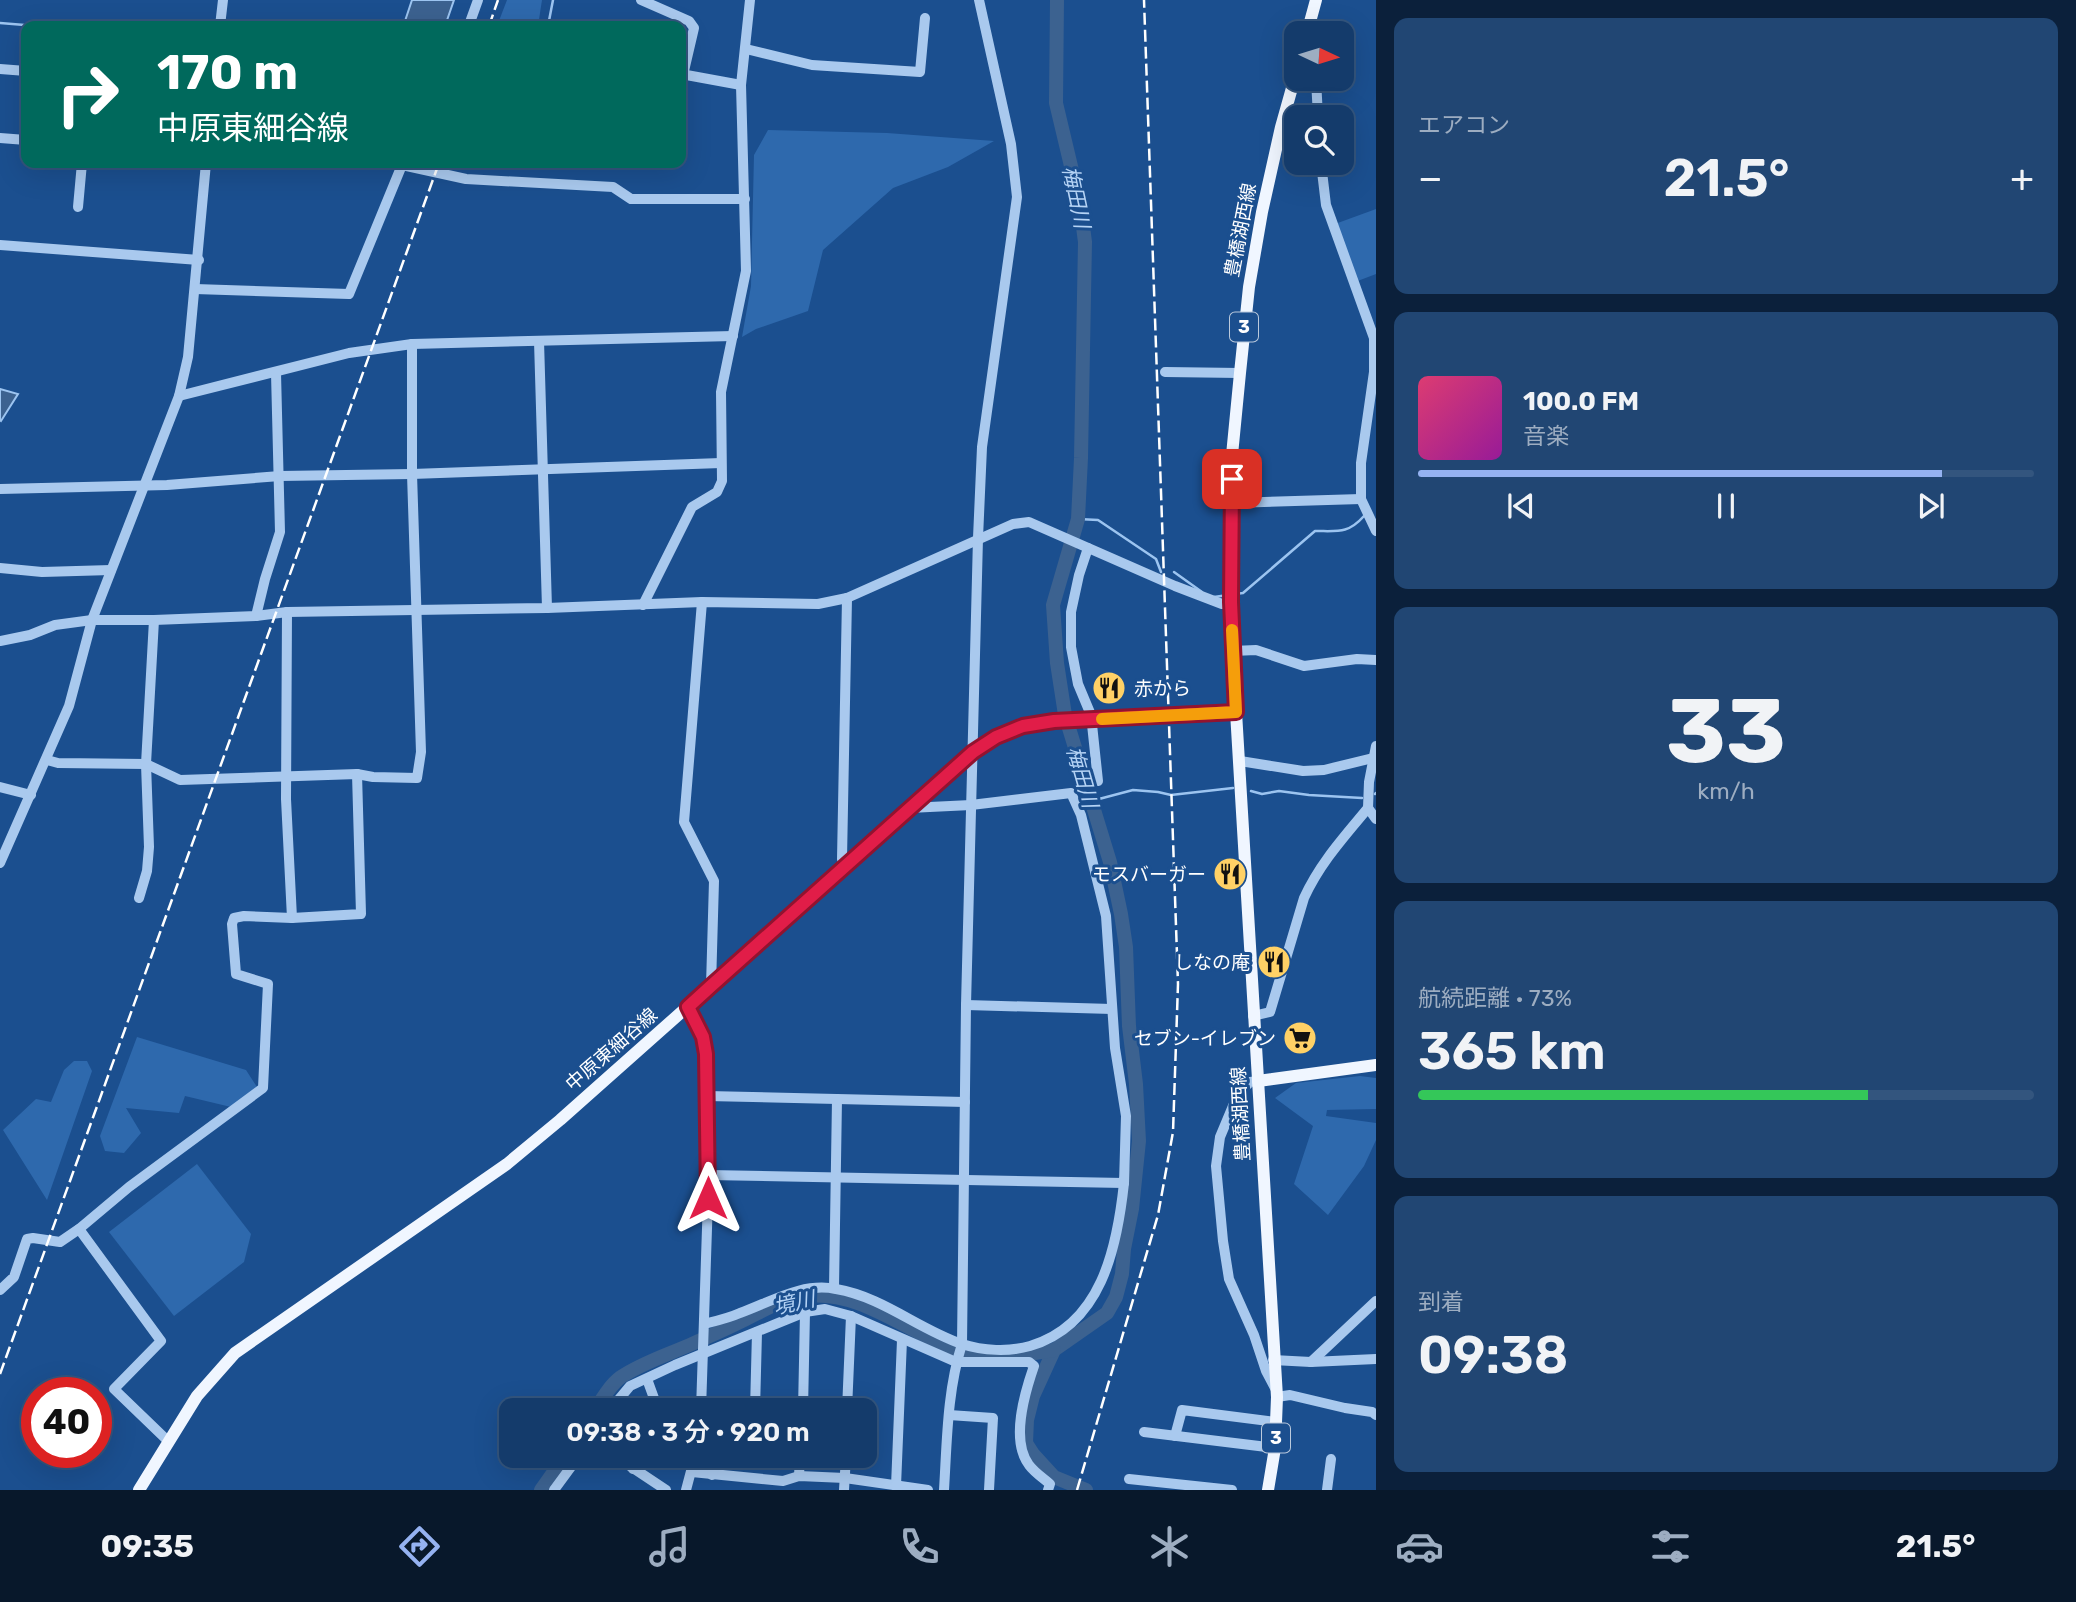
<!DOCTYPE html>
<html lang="ja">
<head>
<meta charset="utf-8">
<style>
  body { margin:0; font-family:Rubik,"Noto Sans JP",sans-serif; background:#214673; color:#f1f3f6; height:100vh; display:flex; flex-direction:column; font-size:26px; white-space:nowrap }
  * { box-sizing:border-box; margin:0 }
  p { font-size:23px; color:#9dadc1 }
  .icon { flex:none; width:38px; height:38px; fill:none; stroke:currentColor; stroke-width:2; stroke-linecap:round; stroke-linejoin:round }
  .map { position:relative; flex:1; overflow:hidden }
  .drawer { display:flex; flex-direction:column; gap:18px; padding:18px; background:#0b203b; width:700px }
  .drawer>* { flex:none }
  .guide { position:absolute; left:21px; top:21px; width:665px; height:147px; border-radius:14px; box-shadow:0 7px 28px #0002,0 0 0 2px #33557e; background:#00695c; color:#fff; overflow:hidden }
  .needle { width:46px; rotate:94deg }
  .tools { position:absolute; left:1284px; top:21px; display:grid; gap:14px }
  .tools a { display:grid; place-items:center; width:70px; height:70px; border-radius:14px; background:#143b6b; box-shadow:0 7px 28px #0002,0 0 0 2px #33557e; font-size:35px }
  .speed { position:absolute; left:21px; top:1377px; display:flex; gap:14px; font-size:35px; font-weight:700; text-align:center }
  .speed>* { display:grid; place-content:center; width:91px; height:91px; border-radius:50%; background:#143b6b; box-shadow:0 7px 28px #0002,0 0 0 2px #33557e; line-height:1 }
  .speed .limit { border:10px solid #d22; background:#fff; color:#111 }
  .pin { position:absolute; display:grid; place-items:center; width:60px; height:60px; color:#fff; margin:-30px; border-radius:14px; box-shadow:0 4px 10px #0006 }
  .me { position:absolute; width:77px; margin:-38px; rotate:0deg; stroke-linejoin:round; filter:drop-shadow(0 0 5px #0008) }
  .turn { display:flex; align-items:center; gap:24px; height:147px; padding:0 21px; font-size:32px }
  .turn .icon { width:91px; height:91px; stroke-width:2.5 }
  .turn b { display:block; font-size:49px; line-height:60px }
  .big { font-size:52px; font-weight:600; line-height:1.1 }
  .drawer .widget { flex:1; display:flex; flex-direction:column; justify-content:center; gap:10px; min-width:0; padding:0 24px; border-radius:14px; background:#214673 }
  .drawer .dial { align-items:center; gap:0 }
  .dial b { font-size:91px; line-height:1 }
  .song { display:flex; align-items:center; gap:21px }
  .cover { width:84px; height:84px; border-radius:10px; background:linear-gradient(135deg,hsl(340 70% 55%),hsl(300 70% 35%)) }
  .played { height:7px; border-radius:4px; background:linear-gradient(90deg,#95b2f1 85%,#33557e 85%) }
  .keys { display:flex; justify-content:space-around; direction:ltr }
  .heat { display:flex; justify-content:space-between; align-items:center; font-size:38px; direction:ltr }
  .charge { height:10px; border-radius:5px; background:linear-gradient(90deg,#34c759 73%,#33557e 0) }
  .trip { position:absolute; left:499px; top:1398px; width:378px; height:70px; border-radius:14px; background:#143b6b; box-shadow:0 7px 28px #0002,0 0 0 2px #33557e; font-weight:600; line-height:70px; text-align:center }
  .tab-bar { display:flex; height:112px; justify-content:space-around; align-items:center; background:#08182b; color:#9dadc1 }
  .tab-bar .icon { width:49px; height:49px }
  .tab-bar .active { color:#95b2f1 }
  .tab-bar b { font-size:32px; color:#f1f3f6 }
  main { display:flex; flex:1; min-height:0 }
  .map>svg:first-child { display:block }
</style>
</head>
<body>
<main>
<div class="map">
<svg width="1376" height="1490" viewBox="0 0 1376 1490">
  <rect width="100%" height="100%" fill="#1b4f8f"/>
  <g fill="#2e69ad">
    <path d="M507 0H542L538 26H497Z"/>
    <path d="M768 130 887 133 994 141 948 167 893 188 823 250 808 311 756 329 742 337 751 286 754 155Z"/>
    <path d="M1376 209V274L1355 282 1335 224Z"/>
    <path d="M137 1037 246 1070 257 1087 231 1107 185 1096 179 1113 126 1108 141 1133 124 1153 105 1151 100 1136Z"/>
    <path d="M74 1061H87L92 1071 47 1200 3 1130 36 1099 51 1102 64 1070Z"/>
    <path d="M1360 1076 1376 1078V1109L1327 1110 1326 1116 1376 1123V1140L1364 1166 1328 1215 1294 1184 1313 1126 1275 1098 1296 1083Z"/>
    <path d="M197 1164 251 1234 244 1262 174 1316 109 1232Z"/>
  </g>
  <g fill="#3c6290" stroke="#9cc4f0" stroke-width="2">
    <path d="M412 0H454L445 26 404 24Z"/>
    <path d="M0 389 18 394 1 421 0 420Z"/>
  </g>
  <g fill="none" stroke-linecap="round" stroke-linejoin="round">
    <g stroke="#9cc4f0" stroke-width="2.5">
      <path d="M0 23 37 26"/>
      <path d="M548 26 553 0"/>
      <path d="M1078 519 1098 520 1156 559 1161 572"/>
      <path d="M1174 572 1202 592"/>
      <path d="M1235 594 1243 593 1315 531C1338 531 1348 534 1364 516"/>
      <path d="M1214 597 1228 595"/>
      <path d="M1251 791 1262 794 1279 791 1309 795 1362 798"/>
      <path d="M1375 794 1376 793"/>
      <path d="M1088 797 1099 799 1133 790 1158 792 1171 795 1233 788"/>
    </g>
    <g stroke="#3c6290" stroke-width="14">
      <path d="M1057 0 1056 103 1080 204 1085 242 1081 458 1078 519 1053 605 1057 663 1065 715 1110 862 1121 914 1126 947 1129 1026 1136 1084 1139 1141 1132 1209 1124 1249 1122 1274 1116 1297 1107 1313 1054 1350 1033 1396 1027 1420 1026 1443 1033 1454 1054 1477 1086 1490"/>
      <path d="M595 1410C602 1399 610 1385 621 1377 643 1362 670 1354 694 1343 710 1336 726 1329 742 1321 763 1311 782 1298 806 1296 866 1290 910 1337 965 1352 995 1361 1024 1355 1054 1350"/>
      <path d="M541 1490 565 1456"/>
    </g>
    <g stroke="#a9c9ee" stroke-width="10">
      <path d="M641 0 689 21 694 28 683 75"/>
      <path d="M469 25 478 0"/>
      <path d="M220 26 223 0"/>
      <path d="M746 49 812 65 920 72 925 18"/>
      <path d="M0 69 26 71"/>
      <path d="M681 74 741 85"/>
      <path d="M1316 79 1318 117"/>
      <path d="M0 138 26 140"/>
      <path d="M354 163 402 165 466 179 613 187 631 199H745"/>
      <path d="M1321 163 1326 205 1374 338V372L1361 463V499L1376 531"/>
      <path d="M78 207 82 163"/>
      <path d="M0 245 199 260"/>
      <path d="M195 289 349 294 402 165"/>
      <path d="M539 341 547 608"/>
      <path d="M1165 372 1240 373"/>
      <path d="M179 396 349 353 412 344 733 336"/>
      <path d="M0 489 167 485 280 476 412 474 721 463"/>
      <path d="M1232 503 1361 499"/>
      <path d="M1088 548 1079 575 1071 612V647L1078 684 1091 715 1098 781"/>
      <path d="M0 568 42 572 111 570"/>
      <path d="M702 602 684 822 714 881 711 986"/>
      <path d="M643 605 692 507 717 492 722 481 721 392 746 271 741 85 750 0"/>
      <path d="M287 612 286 799 292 918"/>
      <path d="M256 616 265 579 280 532 276 373"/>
      <path d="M0 641 30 635 55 625 92 620H154L256 616 287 612 547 608 702 602 818 604 847 598 1013 524 1029 522 1175 586 1222 604 1231 602"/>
      <path d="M1233 651 1256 650 1304 666 1357 659 1376 660"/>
      <path d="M1376 746 1369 782 1368 808 1376 819"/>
      <path d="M47 760 58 763 146 764 180 780 357 774 373 777 417 778 421 752 412 474V344"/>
      <path d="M1240 761 1303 771 1324 770 1373 758"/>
      <path d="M0 787 31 795"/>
      <path d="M0 863 69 706 92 620 179 396 188 357 206 163"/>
      <path d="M844 866 842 859 847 598"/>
      <path d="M139 898 147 871 149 847 146 764 154 620"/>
      <path d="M966 1005 1112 1009"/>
      <path d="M688 1007 703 1036 706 1054 708 1198 701 1410"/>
      <path d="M1253 1016 1270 1012 1304 898C1320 863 1344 837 1368 808"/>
      <path d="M1258 1081 1250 1082 1238 1094 1220 1137 1216 1166 1223 1241 1229 1279 1254 1335 1266 1371 1276 1390"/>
      <path d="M707 1096 965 1102"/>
      <path d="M708 1175 1124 1183 1126 1116 1115 1048 1106 916 1081 815 1071 793 971 805 909 808"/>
      <path d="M79 1229 161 1341 114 1389 169 1442"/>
      <path d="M834 1288 837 1099"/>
      <path d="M0 1290 14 1277 27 1239 33 1238 60 1242 79 1229 129 1187 263 1088 268 984 236 974 232 924 234 918 244 916 292 918 361 914 357 774"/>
      <path d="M704 1324C716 1321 729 1318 740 1313 771 1302 802 1282 836 1289 883 1297 918 1329 962 1344 983 1351 1009 1352 1030 1346 1101 1325 1117 1249 1124 1183"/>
      <path d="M1273 1360 1311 1362 1376 1359"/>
      <path d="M1311 1362 1376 1301"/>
      <path d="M647 1379 655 1401 656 1410"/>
      <path d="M1277 1397 1290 1395 1345 1408 1372 1412 1376 1415"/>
      <path d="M610 1410 630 1386 675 1365 805 1312 825 1309 851 1316 956 1362H1029L1034 1366C1025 1392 1010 1440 1029 1465 1034 1472 1043 1478 1050 1484L1048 1490"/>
      <path d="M755 1410 757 1332"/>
      <path d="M803 1410 805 1312"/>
      <path d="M847 1410 851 1316"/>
      <path d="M949 1415 993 1418 989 1490"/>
      <path d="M1144 1432 1275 1448"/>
      <path d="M1175 1436 1182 1410 1276 1422"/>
      <path d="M615 1456 666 1490"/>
      <path d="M633 1469 641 1456"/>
      <path d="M692 1472 783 1481 799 1476 845 1478 928 1490"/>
      <path d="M712 1475 717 1456"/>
      <path d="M799 1476 800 1456"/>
      <path d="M1129 1479 1232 1490"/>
      <path d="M896 1486 902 1340"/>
      <path d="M554 1490 579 1456"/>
      <path d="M686 1490 695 1456"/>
      <path d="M844 1490 846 1456"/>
      <path d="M944 1490C947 1442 947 1391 962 1344L966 1005 978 538 982 447 1017 197 1011 144 979 0"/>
      <path d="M1327 1490 1331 1459"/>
    </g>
    <g stroke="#f0f6ff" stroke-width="12">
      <path d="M1307 33 1316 0"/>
      <path d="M1258 1081 1376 1065"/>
      <path d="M139 1490 197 1396 235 1353 507 1164 560 1120 973 753 996 737 1023 726 1054 721 1236 712"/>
      <path d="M1268 1490 1275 1448 1277 1397 1236 712 1231 602 1232 455 1240 373 1249 287 1262 212 1281 127 1297 70"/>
    </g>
    <g stroke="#fff" stroke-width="2.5" stroke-dasharray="12 5" stroke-linecap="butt">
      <path d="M489 26 498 0"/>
      <path d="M0 1374 439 163"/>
      <path d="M1077 1490 1158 1215 1173 1132 1178 984 1144 0"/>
    </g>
  </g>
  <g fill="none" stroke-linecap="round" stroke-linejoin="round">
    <defs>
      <path id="route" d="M708 1198 706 1054 703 1037 688 1007 711 986 973 752 996 737 1023 726 1054 721 1236 712 1231 602 1232 479"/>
    </defs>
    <use href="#route" stroke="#92132f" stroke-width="18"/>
    <use href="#route" stroke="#e11d48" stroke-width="12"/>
    <path stroke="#f59e0b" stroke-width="12" d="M1102 719 1236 712 1232 630"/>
  </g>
  <defs>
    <symbol id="restaurant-disc" viewBox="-11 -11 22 22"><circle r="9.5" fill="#ffd166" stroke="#1b4f8f"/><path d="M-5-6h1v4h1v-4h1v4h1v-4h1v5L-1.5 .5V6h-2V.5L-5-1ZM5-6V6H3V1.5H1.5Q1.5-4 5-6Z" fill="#111"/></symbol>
    <symbol id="supermarket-disc" viewBox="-11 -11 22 22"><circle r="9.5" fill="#ffd166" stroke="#1b4f8f"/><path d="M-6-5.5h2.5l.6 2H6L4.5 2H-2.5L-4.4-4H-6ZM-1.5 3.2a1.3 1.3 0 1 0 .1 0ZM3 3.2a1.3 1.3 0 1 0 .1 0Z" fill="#111"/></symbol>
  </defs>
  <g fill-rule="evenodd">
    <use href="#restaurant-disc" x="1090" y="669" width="38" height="38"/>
    <use href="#restaurant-disc" x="1211" y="855" width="38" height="38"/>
    <use href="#restaurant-disc" x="1255" y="943" width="38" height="38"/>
    <use href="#supermarket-disc" x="1281" y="1019" width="38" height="38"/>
  </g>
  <g text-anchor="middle" stroke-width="6" stroke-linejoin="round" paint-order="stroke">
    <g fill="#1b4f8f" stroke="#bbcadd" stroke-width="2">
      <rect x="1230" y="312.5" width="28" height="29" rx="5"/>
      <rect x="1262" y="1423.5" width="28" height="29" rx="5"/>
    </g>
    <g font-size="18" font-weight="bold" fill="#fff">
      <text x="1244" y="333">3</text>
      <text x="1276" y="1444">3</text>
    </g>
    <g font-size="19" fill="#fff" stroke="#1b4f8f">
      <text transform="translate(1240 230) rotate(-79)" y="7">豊橋湖西線</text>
      <text transform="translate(611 1049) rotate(-41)" y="7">中原東細谷線</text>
      <text transform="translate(1240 1114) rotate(-93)" y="7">豊橋湖西線</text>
    </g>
    <g font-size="19" fill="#fff" stroke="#1b4f8f" text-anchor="end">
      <text x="1134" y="695" text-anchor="start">赤から</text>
      <text x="1206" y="881">モスバーガー</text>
      <text x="1250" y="969">しなの庵</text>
      <text x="1276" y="1045">セブン-イレブン</text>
    </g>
    <g font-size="21" font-style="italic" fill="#b5d3f5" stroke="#1b4f8f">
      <text transform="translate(1076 197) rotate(78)" y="7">梅田川</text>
      <text transform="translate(1082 777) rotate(74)" y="7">梅田川</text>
      <text transform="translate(794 1303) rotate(-12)" y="7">境川</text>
    </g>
  </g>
</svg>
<div class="tools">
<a><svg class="needle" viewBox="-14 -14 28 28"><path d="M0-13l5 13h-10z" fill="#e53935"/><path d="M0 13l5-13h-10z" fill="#9dadc1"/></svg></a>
<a><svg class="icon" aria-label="search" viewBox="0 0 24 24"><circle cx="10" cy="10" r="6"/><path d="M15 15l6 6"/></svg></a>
</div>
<div class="speed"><div class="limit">40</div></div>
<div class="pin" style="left:1232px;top:479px;background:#d93025"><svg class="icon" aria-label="arrive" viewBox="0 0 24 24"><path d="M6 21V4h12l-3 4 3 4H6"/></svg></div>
<svg class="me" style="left:708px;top:1198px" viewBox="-20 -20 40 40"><path d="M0-17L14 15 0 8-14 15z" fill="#e11d48" stroke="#fff" stroke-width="4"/></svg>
<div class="trip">09:38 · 3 分 · 920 m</div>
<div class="guide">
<div class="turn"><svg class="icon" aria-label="right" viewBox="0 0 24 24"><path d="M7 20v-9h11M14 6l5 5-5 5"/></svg><div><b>170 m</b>中原東細谷線</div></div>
</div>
</div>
<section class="drawer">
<div class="widget"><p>エアコン</p>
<div class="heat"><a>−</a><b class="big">21.5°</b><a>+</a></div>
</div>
<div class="widget">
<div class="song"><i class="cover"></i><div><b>100.0 FM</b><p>音楽</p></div></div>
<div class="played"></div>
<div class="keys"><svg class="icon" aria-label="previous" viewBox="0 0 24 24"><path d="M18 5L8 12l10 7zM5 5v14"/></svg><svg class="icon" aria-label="pause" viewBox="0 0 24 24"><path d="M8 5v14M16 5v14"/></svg><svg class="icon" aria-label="next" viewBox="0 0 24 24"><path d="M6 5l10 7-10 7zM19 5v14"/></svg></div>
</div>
<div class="widget dial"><b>33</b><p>km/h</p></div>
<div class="widget"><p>航続距離 · 73%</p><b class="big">365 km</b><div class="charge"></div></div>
<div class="widget"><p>到着</p><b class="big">09:38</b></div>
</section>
</main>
<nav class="tab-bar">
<b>09:35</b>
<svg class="icon active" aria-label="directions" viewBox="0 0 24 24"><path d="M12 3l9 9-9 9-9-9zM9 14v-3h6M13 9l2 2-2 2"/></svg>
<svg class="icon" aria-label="music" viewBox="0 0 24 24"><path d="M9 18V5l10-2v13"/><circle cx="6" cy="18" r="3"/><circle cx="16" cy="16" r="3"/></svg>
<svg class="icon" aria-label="phone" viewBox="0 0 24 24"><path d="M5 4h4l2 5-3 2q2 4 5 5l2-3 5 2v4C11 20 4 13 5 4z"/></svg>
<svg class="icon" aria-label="climate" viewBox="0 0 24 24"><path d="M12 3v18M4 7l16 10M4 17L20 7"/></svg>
<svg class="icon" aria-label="car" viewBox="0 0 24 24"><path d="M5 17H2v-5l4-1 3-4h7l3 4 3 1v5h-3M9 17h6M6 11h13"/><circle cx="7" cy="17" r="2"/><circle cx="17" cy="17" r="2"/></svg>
<svg class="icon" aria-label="filters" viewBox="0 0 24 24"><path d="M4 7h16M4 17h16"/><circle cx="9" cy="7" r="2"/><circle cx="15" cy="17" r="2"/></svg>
<b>21.5°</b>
</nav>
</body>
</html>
